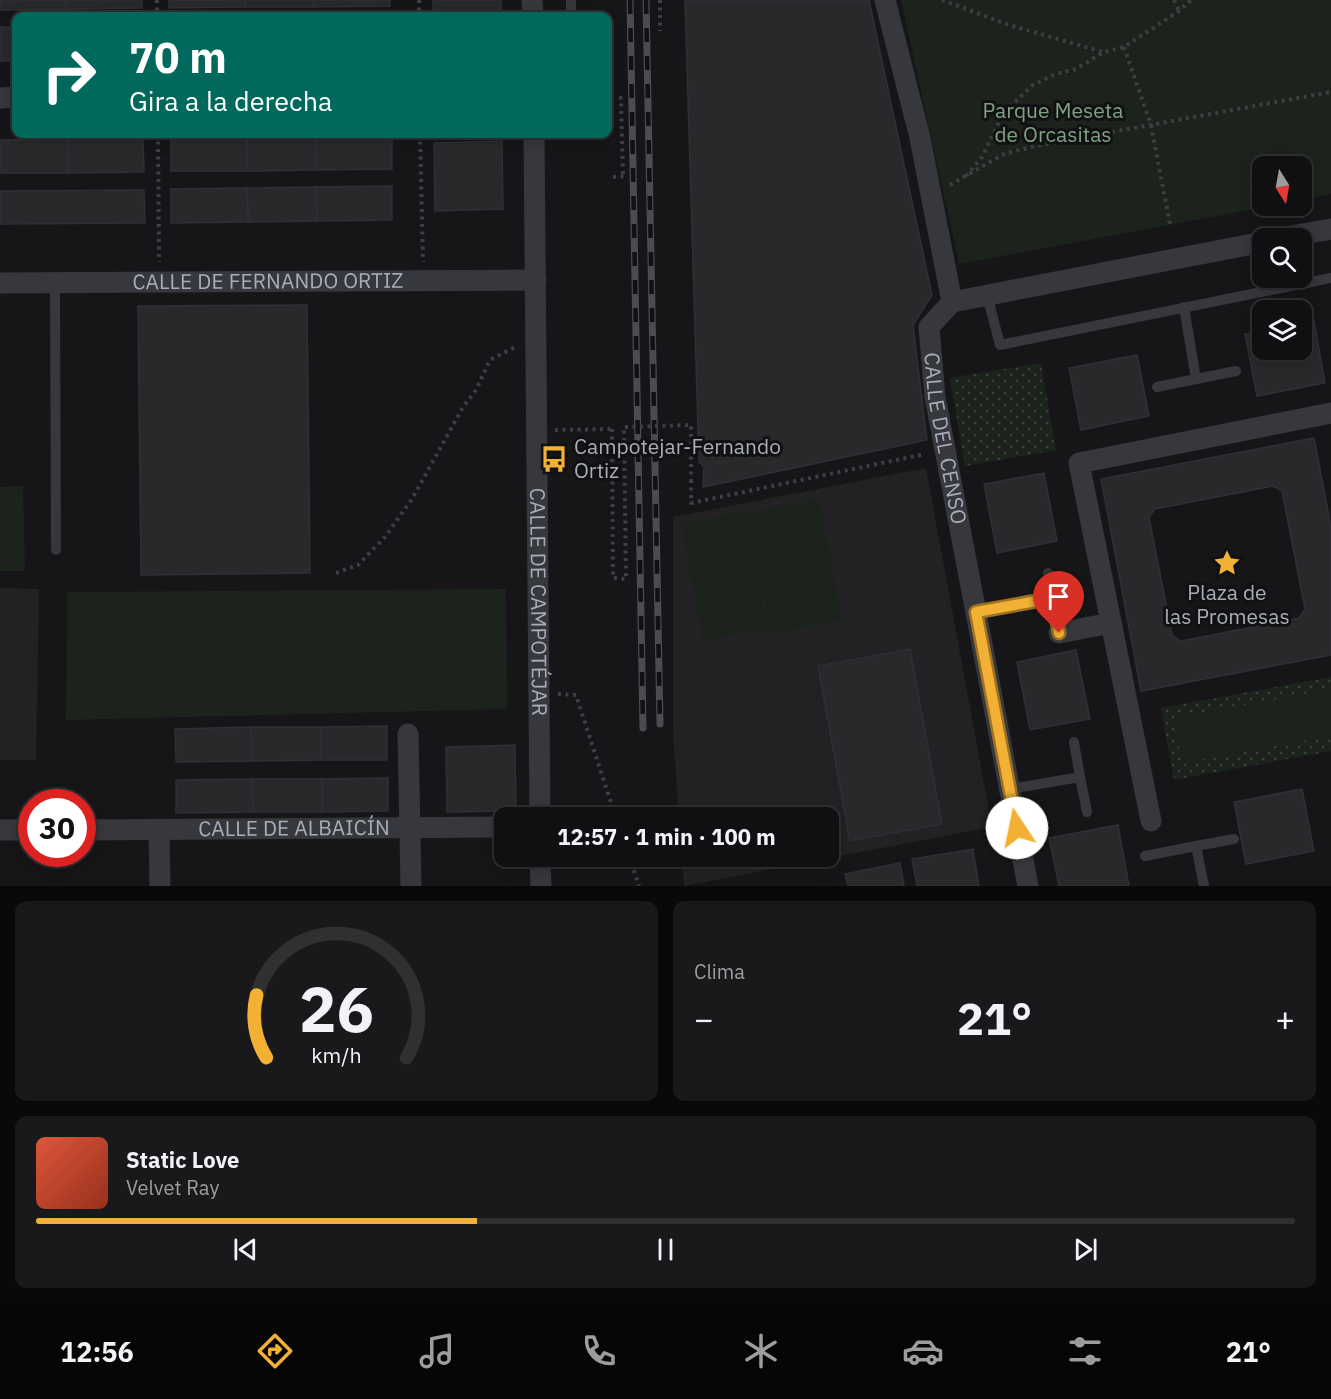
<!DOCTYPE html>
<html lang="es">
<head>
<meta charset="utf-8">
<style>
  body { margin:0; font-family:"IBM Plex Sans",sans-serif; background:#19191b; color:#f1f3f6; height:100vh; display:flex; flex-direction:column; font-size:22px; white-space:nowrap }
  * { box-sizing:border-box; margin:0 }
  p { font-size:20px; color:#9c9d9f }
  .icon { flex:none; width:33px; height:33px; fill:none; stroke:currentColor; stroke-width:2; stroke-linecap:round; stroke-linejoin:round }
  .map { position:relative; height:886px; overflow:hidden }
  .side { display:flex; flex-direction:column; gap:15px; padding:15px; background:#09090a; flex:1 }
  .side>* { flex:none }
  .top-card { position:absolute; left:12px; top:12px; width:600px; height:126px; border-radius:12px; box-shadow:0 3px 15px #0003,0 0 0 2px #303032; background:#00695c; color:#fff; overflow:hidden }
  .needle { width:39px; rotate:169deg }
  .buttons { position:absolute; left:1252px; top:156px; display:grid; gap:12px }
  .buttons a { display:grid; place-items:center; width:60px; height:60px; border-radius:12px; background:#101012; box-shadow:0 3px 15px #0003,0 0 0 2px #303032; font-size:30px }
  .speed { position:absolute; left:18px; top:789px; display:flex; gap:12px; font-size:30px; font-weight:700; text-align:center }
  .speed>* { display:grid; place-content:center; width:78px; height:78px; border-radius:50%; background:#101012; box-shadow:0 3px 15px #0003,0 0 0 2px #303032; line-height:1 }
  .speed .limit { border:9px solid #d22; background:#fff; color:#111 }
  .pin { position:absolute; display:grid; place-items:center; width:51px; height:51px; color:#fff; margin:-62px -26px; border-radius:50% 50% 50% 0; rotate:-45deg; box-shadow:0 0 6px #0007 }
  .pin .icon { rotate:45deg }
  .me { position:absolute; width:66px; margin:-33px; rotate:349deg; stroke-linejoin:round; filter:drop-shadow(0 0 4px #0008) }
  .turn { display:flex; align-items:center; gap:21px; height:126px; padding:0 18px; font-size:27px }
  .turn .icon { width:78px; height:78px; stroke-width:2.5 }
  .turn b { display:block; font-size:42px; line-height:51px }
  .big { font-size:45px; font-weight:800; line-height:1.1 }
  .side .card { flex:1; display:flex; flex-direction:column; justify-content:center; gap:9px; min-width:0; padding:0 21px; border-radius:12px; background:#19191b }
  .side .dial { align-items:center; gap:0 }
  .dial svg { height:156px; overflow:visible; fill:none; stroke:#303032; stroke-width:7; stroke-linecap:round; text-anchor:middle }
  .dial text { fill:#f1f3f6; stroke:none }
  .song { display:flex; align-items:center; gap:18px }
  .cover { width:72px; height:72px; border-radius:9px; background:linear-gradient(135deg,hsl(10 70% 55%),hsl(10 70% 35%)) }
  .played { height:6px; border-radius:3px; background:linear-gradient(90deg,#f2b134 35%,#303032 35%) }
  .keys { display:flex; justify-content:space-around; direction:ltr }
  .heat { display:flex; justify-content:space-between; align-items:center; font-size:33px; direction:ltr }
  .side .tiles { flex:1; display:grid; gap:15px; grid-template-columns:1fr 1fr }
  .card:last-child { grid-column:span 2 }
  .trip { position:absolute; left:494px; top:807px; width:345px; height:60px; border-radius:12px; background:#101012; box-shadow:0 3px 15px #0003,0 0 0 2px #303032; font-weight:800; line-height:60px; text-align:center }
  .dock { display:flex; height:96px; justify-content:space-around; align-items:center; background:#060607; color:#9c9d9f }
  .dock .icon { width:42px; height:42px }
  .dock .active { color:#f2b134 }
  .dock b { font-size:27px; color:#f1f3f6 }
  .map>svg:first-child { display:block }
</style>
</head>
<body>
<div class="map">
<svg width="1331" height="886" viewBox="0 0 1331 886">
  <defs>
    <pattern id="grass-dots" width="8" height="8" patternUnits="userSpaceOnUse" patternTransform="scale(1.5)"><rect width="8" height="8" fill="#1c231d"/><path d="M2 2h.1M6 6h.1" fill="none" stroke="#3a403c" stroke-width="1.8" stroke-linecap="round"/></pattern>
  </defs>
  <rect width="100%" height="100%" fill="#161618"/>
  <g fill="#222225">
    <path d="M926 468 992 827 684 886 682 857 828 856V818L679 817 673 734V517Z"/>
    <path d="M0 588 39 589 36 760H0Z"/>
  </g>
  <g fill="url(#grass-dots)">
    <path d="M1041 363 1056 450 965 466 950 378Z"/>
    <path d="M1331 677V751L1174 780 1161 708Z"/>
  </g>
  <g fill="#1c231d">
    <path d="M901 0H1331V194L1302 200V166H1263V206H1271L959 264Z"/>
    <path d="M23 486 25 571H0V487Z"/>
    <path d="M819 499 842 620 771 634 747 513Z"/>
    <path d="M745 511 767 629 703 641 681 523Z"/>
    <path d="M506 589 507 709 66 720 67 592Z"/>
    <path d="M1331 689V736L1182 763 1174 718Z"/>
  </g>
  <g fill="#29292c" stroke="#303034" stroke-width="1.5" fill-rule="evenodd">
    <path d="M0 0H66V9L0 10Z"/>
    <path d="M66 0H142V8L66 9Z"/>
    <path d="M169 0H245V7L169 8Z"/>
    <rect x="245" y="0" width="69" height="7"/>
    <path d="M314 0H390V6L314 7Z"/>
    <rect x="433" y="0" width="68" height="16"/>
    <path d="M685 0H869L932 295 913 325 927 440 703 487 704 467 699 462Z"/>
    <rect x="0" y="27" width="16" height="34"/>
    <path d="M608 33H611L612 116H608Z"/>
    <path d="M392 135V169L316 170V136Z"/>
    <path d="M316 136V170L247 171V137Z"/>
    <path d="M247 137V171H171V138Z"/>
    <path d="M143 138 144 172 68 173V139Z"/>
    <path d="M68 139V173H0V140Z"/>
    <path d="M502 141 503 209 435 211 434 143Z"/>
    <path d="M392 186V220L317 221 316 187Z"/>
    <path d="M316 187 317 221 248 222 247 188Z"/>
    <path d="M247 188 248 222 171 223V189Z"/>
    <path d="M144 190 145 223 0 224V191Z"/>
    <path d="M307 305 310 573 141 575 138 306Z"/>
    <path d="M1314 321 1325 383 1257 396 1245 334 1263 331V350H1302V323Z"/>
    <path d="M1137 355 1149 416 1081 430 1069 368Z"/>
    <path d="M1314 438 1331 527V655L1141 691 1101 479ZM1273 486 1282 491 1305 609 1299 618 1181 641 1172 635 1149 517 1155 509Z"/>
    <path d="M1044 473 1057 541 997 553 984 484Z"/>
    <path d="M910 649 942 824 850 841 818 666Z"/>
    <path d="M1076 650 1090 719 1030 730 1017 662Z"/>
    <path d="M387 726V760H321V727Z"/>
    <path d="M251 727H321V760L252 761Z"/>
    <path d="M251 727 252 761 176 762 175 729Z"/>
    <path d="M515 745 516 811 447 812 446 747Z"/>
    <path d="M388 778V811L322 812V779Z"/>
    <path d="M252 779 253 812 176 813V780Z"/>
    <path d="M252 779H322V812H253Z"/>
    <path d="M1302 789 1314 851 1246 864 1234 802Z"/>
    <path d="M1118 825 1129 886H1059L1049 838Z"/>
    <path d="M973 849 979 886H917L912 859Z"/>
    <path d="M900 863 904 886H848L845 874Z"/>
  </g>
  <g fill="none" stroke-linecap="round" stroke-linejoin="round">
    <g stroke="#3d3f44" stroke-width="4" stroke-dasharray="3 4.5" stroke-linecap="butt">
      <path d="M157 0V16"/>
      <path d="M419 0V16"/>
      <path d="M660 0V31"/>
      <path d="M942 0 1009 25 1103 52"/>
      <path d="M1174 0 1179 11"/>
      <path d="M1124 47 1151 125 1170 224"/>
      <path d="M619 98H621L623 176"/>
      <path d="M158 134 159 262"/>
      <path d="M420 134 423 262"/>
      <path d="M966 176 982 157 1004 112 1033 85 1055 74 1076 69 1104 52 1124 47 1179 11 1191 0"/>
      <path d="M613 177 627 176"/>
      <path d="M950 185 1004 154 1035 146 1331 92"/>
      <path d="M555 430 612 429"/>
      <path d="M691 480V503L925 454"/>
      <path d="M336 573 358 565 385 537 412 499 463 407 476 390 490 360 517 346"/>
      <path d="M558 694 576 695 616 818"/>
      <path d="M629 856 639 886"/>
    </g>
    <g stroke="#37383d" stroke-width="10">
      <path d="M533 15H571V0"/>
      <path d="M55 283 56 550"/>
      <path d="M987 295 1000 345 1331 278"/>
      <path d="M1184 307 1196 379 1236 371"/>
      <path d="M1157 387 1196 379"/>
      <path d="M1048 573 1059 633"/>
      <path d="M976 612 1053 598"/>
      <path d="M1080 777 1087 812"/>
      <path d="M1010 789 1080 777 1074 742"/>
      <path d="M1145 856 1196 846"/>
      <path d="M1204 886 1196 846 1234 839"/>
    </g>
    <g stroke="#37383d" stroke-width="21">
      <path d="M532 0 533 16"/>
      <path id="s1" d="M885 0 920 138 952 302 929 327 935 397 1028 886"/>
      <path d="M0 98 16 97"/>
      <path id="s2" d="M534 134 540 818"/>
      <path d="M1280 238 1331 229"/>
      <path id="s3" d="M0 283 536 280"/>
      <path d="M952 302 1263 242"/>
      <path d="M1059 633 1111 623"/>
      <path d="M408 734 411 886"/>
      <path d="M1151 821 1079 463 1331 413"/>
      <path d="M0 830H32"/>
      <path id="s4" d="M82 830 504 827"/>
      <path d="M159 830 160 886"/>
      <path d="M540 856 541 886"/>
    </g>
    <defs>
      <g id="rail">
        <path d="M630 0 643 728"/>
        <path d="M646 0 660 724"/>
      </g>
    </defs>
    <use href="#rail" stroke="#4a4c52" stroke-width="7"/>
    <use href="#rail" stroke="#111113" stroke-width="4.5" stroke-dasharray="14" stroke-linecap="butt"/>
    <path stroke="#3d3f44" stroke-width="4" stroke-dasharray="3 4.5" stroke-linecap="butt" d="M612 429 613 578 626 579 624 427 691 425V480"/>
  </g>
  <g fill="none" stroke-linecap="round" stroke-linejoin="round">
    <defs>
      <path id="route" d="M1017 828 976 612 1053 598 1059 633"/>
    </defs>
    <use href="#route" stroke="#9d7322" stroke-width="15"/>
    <use href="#route" stroke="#f2b134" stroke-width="10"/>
  </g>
  <defs>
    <symbol id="bus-bare" viewBox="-9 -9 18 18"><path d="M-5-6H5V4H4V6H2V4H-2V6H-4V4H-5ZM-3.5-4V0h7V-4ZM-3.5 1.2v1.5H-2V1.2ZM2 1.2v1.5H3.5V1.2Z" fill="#f2b134" stroke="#111113" stroke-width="2.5" paint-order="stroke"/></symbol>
    <symbol id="sight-bare" viewBox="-9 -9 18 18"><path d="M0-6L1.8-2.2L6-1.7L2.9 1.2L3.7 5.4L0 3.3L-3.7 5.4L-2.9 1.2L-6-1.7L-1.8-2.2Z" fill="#f2b134" stroke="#111113" stroke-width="2.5" paint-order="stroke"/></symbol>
  </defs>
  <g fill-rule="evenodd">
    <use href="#bus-bare" x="535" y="440" width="38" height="38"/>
    <use href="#sight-bare" x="1208" y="544" width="38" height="38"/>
  </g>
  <g text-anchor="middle" stroke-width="6" stroke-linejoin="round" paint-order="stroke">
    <g font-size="21" fill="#7fa381" stroke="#111113">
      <text x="1053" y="118">Parque Meseta<tspan x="1053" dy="24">de Orcasitas</tspan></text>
    </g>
    <g font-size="21" fill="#a8adb8" stroke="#111113">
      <text dy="7" stroke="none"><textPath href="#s3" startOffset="268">CALLE DE FERNANDO ORTIZ</textPath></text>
      <text dy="7" stroke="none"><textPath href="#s1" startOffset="456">CALLE DEL CENSO</textPath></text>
      <text dy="7" stroke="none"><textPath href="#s2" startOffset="468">CALLE DE CAMPOTÉJAR</textPath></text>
      <text dy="7" stroke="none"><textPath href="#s4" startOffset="212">CALLE DE ALBAICÍN</textPath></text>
    </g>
    <g font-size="21" fill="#a8adb8" stroke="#111113" text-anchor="start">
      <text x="574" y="454">Campotejar-Fernando<tspan x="574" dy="24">Ortiz</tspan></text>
      <text x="1227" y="600" text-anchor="middle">Plaza de<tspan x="1227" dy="24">las Promesas</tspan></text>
    </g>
  </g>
</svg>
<div class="buttons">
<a><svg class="needle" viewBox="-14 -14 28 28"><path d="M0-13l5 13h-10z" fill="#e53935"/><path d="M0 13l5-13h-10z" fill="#9c9d9f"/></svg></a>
<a><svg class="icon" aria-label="search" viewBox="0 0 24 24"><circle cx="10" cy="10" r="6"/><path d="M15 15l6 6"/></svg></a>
<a><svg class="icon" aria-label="layers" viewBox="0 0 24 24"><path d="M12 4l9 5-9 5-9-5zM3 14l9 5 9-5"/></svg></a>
</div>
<div class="speed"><div class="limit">30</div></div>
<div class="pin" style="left:1059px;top:633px;background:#d93025"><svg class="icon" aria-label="arrive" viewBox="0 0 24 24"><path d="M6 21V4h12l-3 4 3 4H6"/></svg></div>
<svg class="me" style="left:1017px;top:828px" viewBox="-20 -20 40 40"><circle r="19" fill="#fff"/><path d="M0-13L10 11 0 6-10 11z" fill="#f2b134"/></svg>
<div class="trip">12:57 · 1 min · 100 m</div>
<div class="top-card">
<div class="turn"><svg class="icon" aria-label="right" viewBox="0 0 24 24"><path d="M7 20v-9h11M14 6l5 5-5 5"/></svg><div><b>70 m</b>Gira a la derecha</div></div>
</div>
</div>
<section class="side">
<div class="tiles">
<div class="card dial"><svg viewBox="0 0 100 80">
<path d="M14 69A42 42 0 1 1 86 69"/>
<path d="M14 69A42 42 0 0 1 9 37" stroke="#f2b134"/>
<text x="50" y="56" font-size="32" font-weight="700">26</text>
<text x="50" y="72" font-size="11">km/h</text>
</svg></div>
<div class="card"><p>Clima</p>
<div class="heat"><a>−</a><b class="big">21°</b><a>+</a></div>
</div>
<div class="card">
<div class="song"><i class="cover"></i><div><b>Static Love</b><p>Velvet Ray</p></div></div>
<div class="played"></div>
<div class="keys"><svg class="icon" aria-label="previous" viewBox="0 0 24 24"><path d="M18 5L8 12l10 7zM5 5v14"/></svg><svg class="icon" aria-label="pause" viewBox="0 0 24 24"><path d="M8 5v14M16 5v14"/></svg><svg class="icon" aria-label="next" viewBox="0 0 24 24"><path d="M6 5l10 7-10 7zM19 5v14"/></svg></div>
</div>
</div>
</section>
<nav class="dock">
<b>12:56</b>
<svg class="icon active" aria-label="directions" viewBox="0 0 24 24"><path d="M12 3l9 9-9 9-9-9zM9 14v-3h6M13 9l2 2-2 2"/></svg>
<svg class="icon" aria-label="music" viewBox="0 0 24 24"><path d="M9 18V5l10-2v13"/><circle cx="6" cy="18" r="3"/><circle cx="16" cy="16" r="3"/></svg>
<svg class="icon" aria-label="phone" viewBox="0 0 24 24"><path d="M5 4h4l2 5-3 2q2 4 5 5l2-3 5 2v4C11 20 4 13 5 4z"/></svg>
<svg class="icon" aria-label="climate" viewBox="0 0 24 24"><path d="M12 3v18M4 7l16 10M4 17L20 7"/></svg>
<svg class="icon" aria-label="car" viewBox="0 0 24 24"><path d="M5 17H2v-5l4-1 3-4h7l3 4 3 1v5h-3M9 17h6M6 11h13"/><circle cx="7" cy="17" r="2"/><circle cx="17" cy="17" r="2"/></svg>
<svg class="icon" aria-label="filters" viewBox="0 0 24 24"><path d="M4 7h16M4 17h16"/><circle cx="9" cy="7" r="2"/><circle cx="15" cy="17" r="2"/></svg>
<b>21°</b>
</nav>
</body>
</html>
